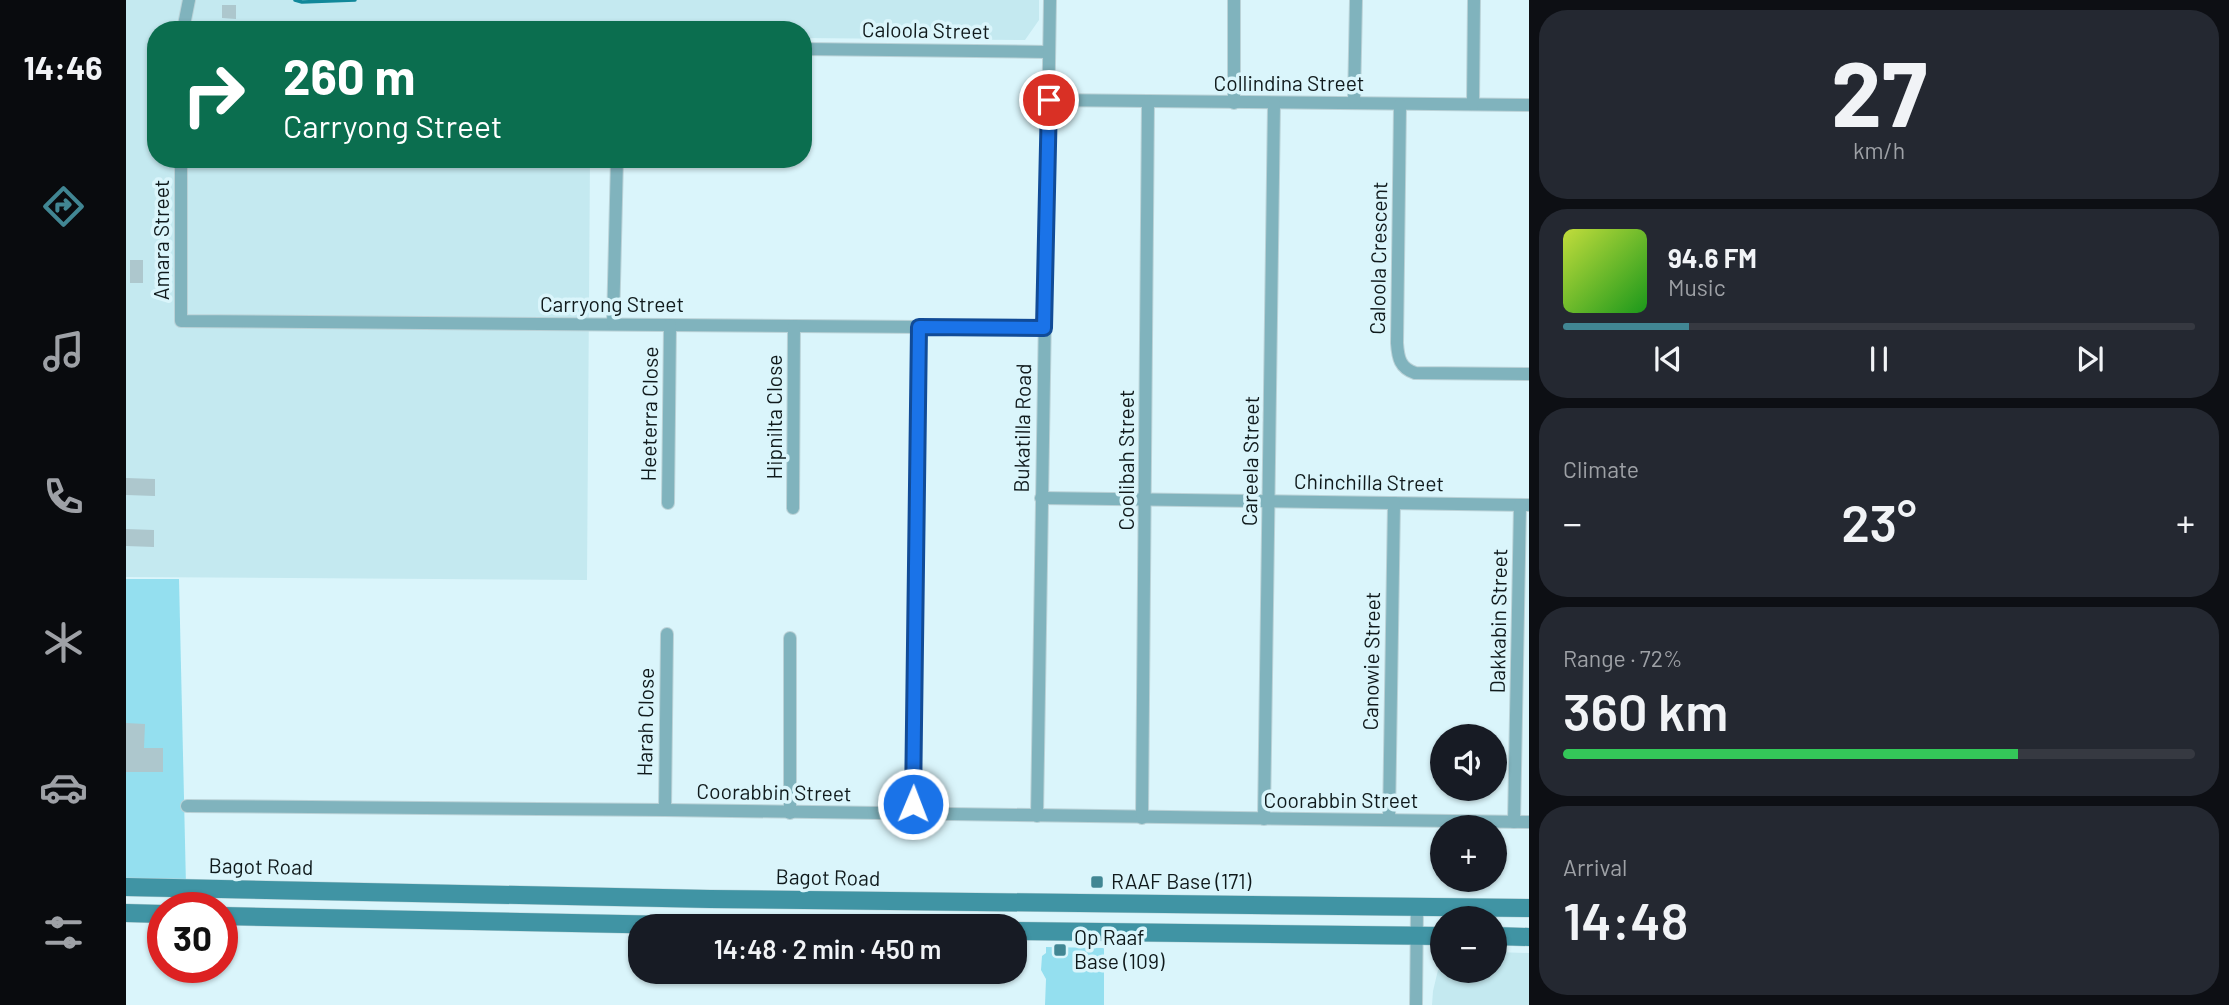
<!DOCTYPE html>
<html lang="en">
<head>
<meta charset="utf-8">
<style>
  body { margin:0; font-family:Barlow,sans-serif; background:#242831; color:#f1f3f6; height:100vh; display:flex; flex-direction:column; font-size:26px; white-space:nowrap }
  * { box-sizing:border-box; margin:0 }
  p { font-size:23px; color:#9ea1a6 }
  .icon { flex:none; width:38px; height:38px; fill:none; stroke:currentColor; stroke-width:2; stroke-linecap:round; stroke-linejoin:round }
  .map { position:relative; flex:1; overflow:hidden }
  .details { display:flex; flex-direction:column; gap:10px; padding:10px; background:#0d0f14; width:700px }
  .details>* { flex:none }
  .top-card { position:absolute; left:21px; top:21px; width:665px; height:147px; border-radius:28px; box-shadow:0 2px 5px #0004; background:#0b6e4f; color:#fff; overflow:hidden }
  .tools { position:absolute; left:1304px; top:724px; display:grid; gap:14px }
  .tools a { display:grid; place-items:center; width:77px; height:77px; border-radius:50%; background:#171b24; box-shadow:0 2px 5px #0004; font-size:35px }
  .speed { position:absolute; left:21px; top:892px; display:flex; gap:14px; font-size:35px; font-weight:700; text-align:center }
  .speed>* { display:grid; place-content:center; width:91px; height:91px; border-radius:50%; background:#171b24; box-shadow:0 2px 5px #0004; line-height:1 }
  .speed .limit { border:10px solid #d22; background:#fff; color:#111 }
  .pin { position:absolute; display:grid; place-items:center; width:60px; height:60px; color:#fff; margin:-30px; border:4px solid #fff; border-radius:50%; box-shadow:0 2px 7px #0007 }
  .me { position:absolute; width:77px; margin:-38px; rotate:1deg; stroke-linejoin:round; filter:drop-shadow(0 0 5px #0008) }
  .turn { display:flex; align-items:center; gap:24px; height:147px; padding:0 21px; font-size:32px }
  .turn .icon { width:91px; height:91px; stroke-width:2.5 }
  .turn b { display:block; font-size:49px; line-height:60px }
  .big { font-size:52px; font-weight:600; line-height:1.1 }
  .details .tile { flex:1; display:flex; flex-direction:column; justify-content:center; gap:10px; min-width:0; padding:0 24px; border-radius:28px; background:#242831 }
  .details .dial { align-items:center; gap:0 }
  .dial b { font-size:91px; line-height:1 }
  .song { display:flex; align-items:center; gap:21px }
  .cover { width:84px; height:84px; border-radius:10px; background:linear-gradient(135deg,hsl(70 70% 55%),hsl(120 70% 35%)) }
  .played { height:7px; border-radius:4px; background:linear-gradient(90deg,#418693 20%,#363941 20%) }
  .keys { display:flex; justify-content:space-around; direction:ltr }
  .heat { display:flex; justify-content:space-between; align-items:center; font-size:38px; direction:ltr }
  .charge { height:10px; border-radius:5px; background:linear-gradient(90deg,#34c759 72%,#363941 0) }
  .trip { position:absolute; left:502px; top:914px; width:399px; height:70px; border-radius:28px; background:#171b24; box-shadow:0 2px 5px #0004; font-weight:600; line-height:70px; text-align:center }
  main { display:flex; flex:1; min-height:0 }
  .tabs { display:flex; flex-direction:column; width:126px; justify-content:space-around; align-items:center; background:#090b0e; color:#9ea1a6 }
  .tabs .icon { width:49px; height:49px }
  .tabs .selected { color:#418693 }
  .tabs b { font-size:32px; color:#f1f3f6 }
  .map>svg:first-child { display:block }
</style>
</head>
<body>
<main>
<nav class="tabs">
<b>14:46</b>
<svg class="icon selected" aria-label="directions" viewBox="0 0 24 24"><path d="M12 3l9 9-9 9-9-9zM9 14v-3h6M13 9l2 2-2 2"/></svg>
<svg class="icon" aria-label="music" viewBox="0 0 24 24"><path d="M9 18V5l10-2v13"/><circle cx="6" cy="18" r="3"/><circle cx="16" cy="16" r="3"/></svg>
<svg class="icon" aria-label="phone" viewBox="0 0 24 24"><path d="M5 4h4l2 5-3 2q2 4 5 5l2-3 5 2v4C11 20 4 13 5 4z"/></svg>
<svg class="icon" aria-label="climate" viewBox="0 0 24 24"><path d="M12 3v18M4 7l16 10M4 17L20 7"/></svg>
<svg class="icon" aria-label="car" viewBox="0 0 24 24"><path d="M5 17H2v-5l4-1 3-4h7l3 4 3 1v5h-3M9 17h6M6 11h13"/><circle cx="7" cy="17" r="2"/><circle cx="17" cy="17" r="2"/></svg>
<svg class="icon" aria-label="filters" viewBox="0 0 24 24"><path d="M4 7h16M4 17h16"/><circle cx="9" cy="7" r="2"/><circle cx="15" cy="17" r="2"/></svg>
</nav>
<div class="map">
<svg width="1403" height="1005" viewBox="0 0 1403 1005">
  <rect width="100%" height="100%" fill="#daf5fb"/>
  <g fill="#c4e9f0">
    <path d="M0 0H913V20L899 40 677 38V30H30V159H464L461 580 0 577Z"/>
    <path d="M1369 952 1403 953V1005H1306L1307 991 1312 970 1316 966V971H1368Z"/>
  </g>
  <g fill="#94dfef">
    <path d="M0 579H53L60 886 0 885Z"/>
    <path d="M920 947 978 948V1005H919L920 979 915 970 916 956 920 953Z"/>
  </g>
  <g fill="none" stroke-linecap="round" stroke-linejoin="round">
    <path stroke="#11889a" stroke-width="3.5" d="M169 0 176 2 229 0"/>
  </g>
  <g fill="#adc7cd">
    <path d="M96 5H110V19L96 18Z"/>
    <rect x="4" y="260" width="13" height="23"/>
    <path d="M0 478 29 479V496L0 495Z"/>
    <path d="M0 529 28 530V547L0 546Z"/>
    <path d="M0 723 19 724 18 748H37V772H0Z"/>
  </g>
  <g fill="none" stroke-linecap="round" stroke-linejoin="round">
    <defs>
      <g id="street">
        <path d="M57 30 63 0"/>
        <path d="M677 49 923 52"/>
        <path d="M923 100 1403 105"/>
        <path d="M1108 103V0"/>
        <path d="M1228 103 1230 0"/>
        <path d="M1347 104 1348 0"/>
        <path d="M1274 105 1271 343C1272 358 1274 368 1289 373L1403 374"/>
        <path d="M55 159V321L918 328"/>
        <path d="M487 324 491 159"/>
        <path d="M915 498 1403 505"/>
        <path d="M542 503 544 325"/>
        <path d="M667 508 668 326"/>
        <path d="M61 806 539 810 1403 822"/>
        <path d="M539 810 541 634"/>
        <path d="M664 813V638"/>
        <path d="M787 815 793 327"/>
        <path d="M911 816 924 0"/>
        <path d="M1016 818 1022 102"/>
        <path d="M1138 819 1148 104"/>
        <path d="M1263 820 1268 503"/>
        <path d="M1388 822 1394 505"/>
        <path d="M1290 1005 1291 907"/>
      </g>
      <g id="secondary">
        <path d="M0 887 584 899 1403 908"/>
        <path d="M0 913 37 914"/>
        <path d="M96 916 599 926"/>
        <path d="M889 931 1316 936"/>
        <path d="M1368 936 1403 937"/>
      </g>
    </defs>
    <use href="#street" stroke="#bad2d7" stroke-width="14"/>
    <use href="#secondary" stroke="#bad2d7" stroke-width="19"/>
    <use href="#street" stroke="#80b3bd" stroke-width="12"/>
    <use href="#secondary" stroke="#4094a4" stroke-width="18"/>
  </g>
  <g fill="none" stroke-linecap="round" stroke-linejoin="round">
    <defs>
      <path id="route" d="M787 804 793 327 918 328 923 100"/>
    </defs>
    <use href="#route" stroke="#114b97" stroke-width="18"/>
    <use href="#route" stroke="#1a73e8" stroke-width="12"/>
  </g>
  <g fill="#418693" stroke="#daf5fb" stroke-width="2.5">
    <rect x="964" y="875" width="14" height="14" rx="3.5"/>
    <rect x="927" y="943" width="14" height="14" rx="3.5"/>
  </g>
  <g text-anchor="middle" stroke-width="7" stroke-linejoin="round" paint-order="stroke">
    <g font-size="21" fill="#101a1c" stroke="#daf5fb">
      <text transform="translate(800 31) rotate(1)" y="7">Caloola Street</text>
      <text x="1163" y="91">Collindina Street</text>
      <text transform="translate(36 240) rotate(-90)" y="7">Amara Street</text>
      <text transform="translate(1253 258) rotate(-89)" y="7">Caloola Crescent</text>
      <text x="486" y="312">Carryong Street</text>
      <text transform="translate(524 414) rotate(-89)" y="7">Heeterra Close</text>
      <text transform="translate(649 417) rotate(-90)" y="7">Hipnilta Close</text>
      <text transform="translate(897 428) rotate(-89)" y="7">Bukatilla Road</text>
      <text transform="translate(1001 460) rotate(-90)" y="7">Coolibah Street</text>
      <text transform="translate(1125 461) rotate(-89)" y="7">Careela Street</text>
      <text transform="translate(1243 483) rotate(1)" y="7">Chinchilla Street</text>
      <text transform="translate(1373 621) rotate(-89)" y="7">Dakkabin Street</text>
      <text transform="translate(1246 661) rotate(-89)" y="7">Canowie Street</text>
      <text transform="translate(520 722) rotate(-89)" y="7">Harah Close</text>
      <text transform="translate(648 793) rotate(1)" y="7">Coorabbin Street</text>
      <text x="1215" y="808">Coorabbin Street</text>
      <text transform="translate(135 867) rotate(1)" y="7">Bagot Road</text>
      <text transform="translate(702 878) rotate(1)" y="7">Bagot Road</text>
    </g>
    <g font-size="21" fill="#101a1c" stroke="#daf5fb" text-anchor="start">
      <text x="985" y="889">RAAF Base (171)</text>
      <text x="948" y="945">Op Raaf<tspan x="948" dy="24">Base (109)</tspan></text>
    </g>
  </g>
</svg>
<div class="tools">
<a><svg class="icon" aria-label="sound" viewBox="0 0 24 24"><path d="M4 9h4l5-4v14l-5-4H4zM17 9q2 3 0 6"/></svg></a>
<a>+</a>
<a>−</a>
</div>
<div class="speed"><div class="limit">30</div></div>
<div class="pin" style="left:923px;top:100px;background:#d93025"><svg class="icon" aria-label="arrive" viewBox="0 0 24 24"><path d="M6 21V4h12l-3 4 3 4H6"/></svg></div>
<svg class="me" style="left:787px;top:804px" viewBox="-20 -20 40 40"><circle r="17" fill="#1a73e8" stroke="#fff" stroke-width="3"/><path d="M0-11L8 9 0 5-8 9z" fill="#fff"/></svg>
<div class="trip">14:48 · 2 min · 450 m</div>
<div class="top-card">
<div class="turn"><svg class="icon" aria-label="right" viewBox="0 0 24 24"><path d="M7 20v-9h11M14 6l5 5-5 5"/></svg><div><b>260 m</b>Carryong Street</div></div>
</div>
</div>
<section class="details">
<div class="tile dial"><b>27</b><p>km/h</p></div>
<div class="tile">
<div class="song"><i class="cover"></i><div><b>94.6 FM</b><p>Music</p></div></div>
<div class="played"></div>
<div class="keys"><svg class="icon" aria-label="previous" viewBox="0 0 24 24"><path d="M18 5L8 12l10 7zM5 5v14"/></svg><svg class="icon" aria-label="pause" viewBox="0 0 24 24"><path d="M8 5v14M16 5v14"/></svg><svg class="icon" aria-label="next" viewBox="0 0 24 24"><path d="M6 5l10 7-10 7zM19 5v14"/></svg></div>
</div>
<div class="tile"><p>Climate</p>
<div class="heat"><a>−</a><b class="big">23°</b><a>+</a></div>
</div>
<div class="tile"><p>Range · 72%</p><b class="big">360 km</b><div class="charge"></div></div>
<div class="tile"><p>Arrival</p><b class="big">14:48</b></div>
</section>
</main>
</body>
</html>
